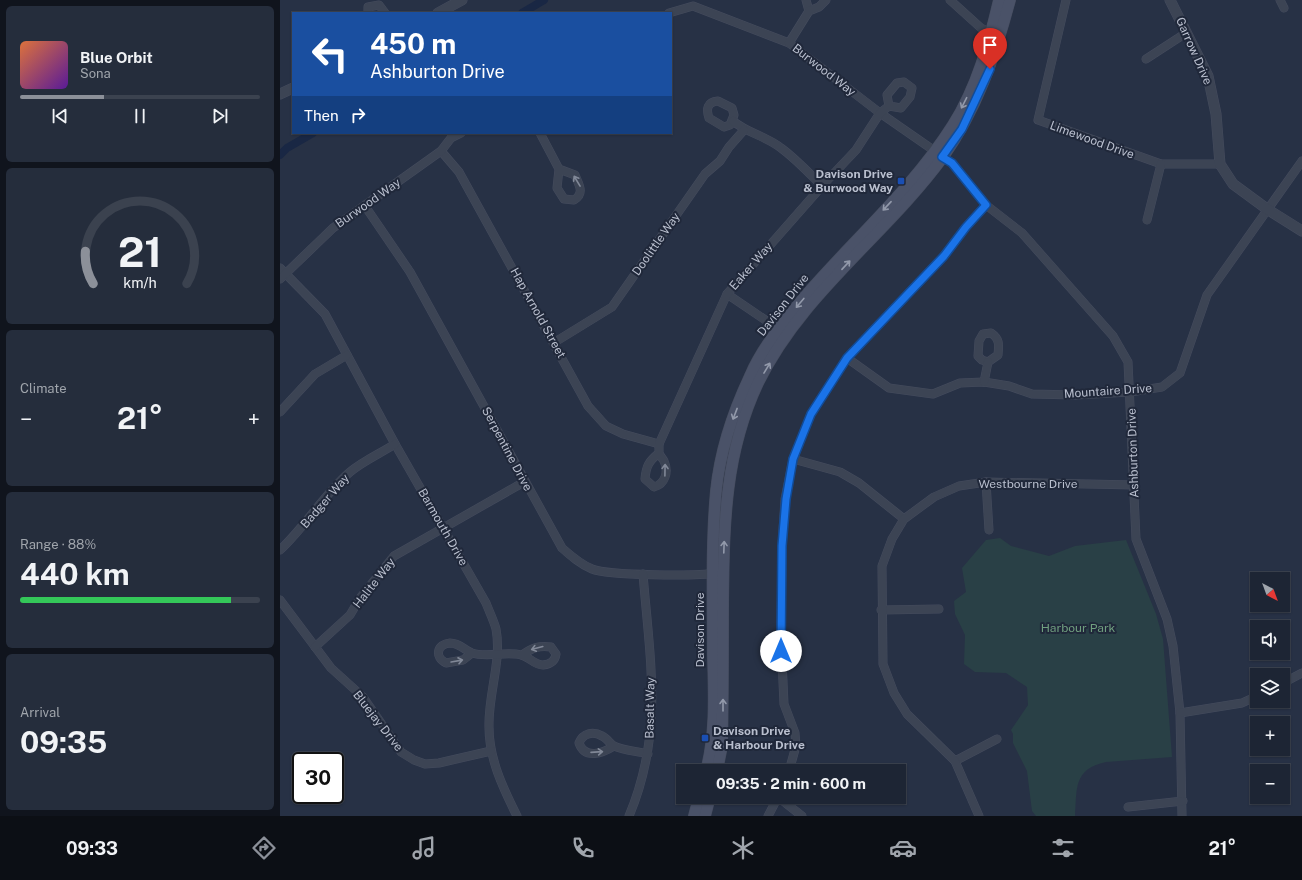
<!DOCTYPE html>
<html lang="en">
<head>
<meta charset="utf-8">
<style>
  body { margin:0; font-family:"Public Sans",sans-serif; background:#252d3c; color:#f1f3f6; height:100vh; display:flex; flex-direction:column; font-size:15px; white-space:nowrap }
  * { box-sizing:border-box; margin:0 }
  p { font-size:13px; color:#a0a5ac }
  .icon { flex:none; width:22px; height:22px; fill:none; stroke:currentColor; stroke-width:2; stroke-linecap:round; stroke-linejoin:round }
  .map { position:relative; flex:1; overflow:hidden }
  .panel { display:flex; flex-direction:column; gap:6px; padding:6px; background:#10141d; width:280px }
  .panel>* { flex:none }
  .hud { position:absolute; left:12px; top:12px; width:380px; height:122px; border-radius:0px; box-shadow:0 1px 3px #0004,0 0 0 1px #3b424f; background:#1a4fa0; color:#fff; overflow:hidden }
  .needle { width:26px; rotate:139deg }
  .buttons { position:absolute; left:970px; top:572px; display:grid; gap:8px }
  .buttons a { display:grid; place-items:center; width:40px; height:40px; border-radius:0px; background:#1d2534; box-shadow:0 1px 3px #0004,0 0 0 1px #3b424f; font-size:20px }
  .speed { position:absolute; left:12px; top:752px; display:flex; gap:8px; font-size:20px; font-weight:700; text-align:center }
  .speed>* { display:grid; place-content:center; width:52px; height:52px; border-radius:50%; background:#1d2534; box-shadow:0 1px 3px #0004,0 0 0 1px #3b424f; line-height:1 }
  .speed .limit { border:2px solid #111; border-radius:6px; background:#fff; color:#111 }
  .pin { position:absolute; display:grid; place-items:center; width:34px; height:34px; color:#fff; margin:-41px -17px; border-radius:50% 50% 50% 0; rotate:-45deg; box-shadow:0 0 4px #0007 }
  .pin .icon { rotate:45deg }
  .me { position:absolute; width:44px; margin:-22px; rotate:0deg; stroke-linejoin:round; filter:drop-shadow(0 0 3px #0008) }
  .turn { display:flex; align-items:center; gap:14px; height:84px; padding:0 12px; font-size:18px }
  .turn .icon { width:52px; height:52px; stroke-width:2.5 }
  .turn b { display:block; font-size:28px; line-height:34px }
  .then { display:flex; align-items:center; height:38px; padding:0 12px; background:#0003; gap:8px; font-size:15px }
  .big { font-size:30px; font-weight:700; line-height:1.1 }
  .panel .widget { flex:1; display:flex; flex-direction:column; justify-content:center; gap:6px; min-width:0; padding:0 14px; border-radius:6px; background:#252d3c }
  .panel .dial { align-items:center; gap:0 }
  .dial svg { height:104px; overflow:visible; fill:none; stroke:#3b424f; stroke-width:7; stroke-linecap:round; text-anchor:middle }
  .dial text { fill:#f1f3f6; stroke:none }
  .song { display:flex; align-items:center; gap:12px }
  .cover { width:48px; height:48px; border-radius:6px; background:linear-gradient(135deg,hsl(20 70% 55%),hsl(270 70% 35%)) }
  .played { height:4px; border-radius:2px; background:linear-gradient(90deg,#8c9099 35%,#3b424f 35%) }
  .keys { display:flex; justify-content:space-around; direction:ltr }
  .heat { display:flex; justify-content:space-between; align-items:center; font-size:22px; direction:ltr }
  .charge { height:6px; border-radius:3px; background:linear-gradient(90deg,#34c759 88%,#3b424f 0) }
  .trip { position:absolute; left:396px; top:764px; width:230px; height:40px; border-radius:0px; background:#1d2534; box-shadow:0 1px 3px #0004,0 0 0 1px #3b424f; font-weight:700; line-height:40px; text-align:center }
  .dock { display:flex; height:64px; justify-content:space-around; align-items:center; background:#0c0f15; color:#a0a5ac }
  .dock .icon { width:28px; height:28px }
  .dock .active { color:#8c9099 }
  .dock b { font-size:18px; color:#f1f3f6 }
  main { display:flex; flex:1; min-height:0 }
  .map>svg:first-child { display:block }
</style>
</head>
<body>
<main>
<section class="panel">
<div class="widget">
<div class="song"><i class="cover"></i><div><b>Blue Orbit</b><p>Sona</p></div></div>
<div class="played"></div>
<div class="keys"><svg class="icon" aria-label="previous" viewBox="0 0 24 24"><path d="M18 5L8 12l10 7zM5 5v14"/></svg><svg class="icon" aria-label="pause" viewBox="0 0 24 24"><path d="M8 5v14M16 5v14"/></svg><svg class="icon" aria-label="next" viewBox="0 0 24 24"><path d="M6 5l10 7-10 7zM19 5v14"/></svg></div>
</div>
<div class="widget dial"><svg viewBox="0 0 100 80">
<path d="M14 69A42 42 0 1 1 86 69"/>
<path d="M14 69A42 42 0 0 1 8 44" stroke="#8c9099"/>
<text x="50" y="56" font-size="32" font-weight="700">21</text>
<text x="50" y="72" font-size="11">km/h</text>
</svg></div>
<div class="widget"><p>Climate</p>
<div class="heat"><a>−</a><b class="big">21°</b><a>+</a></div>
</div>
<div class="widget"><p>Range · 88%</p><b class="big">440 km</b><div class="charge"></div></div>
<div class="widget"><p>Arrival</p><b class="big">09:35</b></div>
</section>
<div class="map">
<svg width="1022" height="816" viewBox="0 0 1022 816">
  <rect width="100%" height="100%" fill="#273145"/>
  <path fill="#294046" d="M720 538 731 546 769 556 795 546 846 540 876 614 883 639 892 757 826 762C793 769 797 789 795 816H756L752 811 747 771 733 743V734L731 730 748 705 747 687 726 673 695 672 684 664 685 635 675 614 674 601 686 592 682 568 706 540Z"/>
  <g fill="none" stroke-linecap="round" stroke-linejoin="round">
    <g stroke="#192744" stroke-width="8">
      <path d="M242 13 264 0"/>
      <path d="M0 155 7 148 33 133"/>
    </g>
    <defs>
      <g id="minor">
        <path d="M526 0 529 11"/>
        <path d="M670 0 701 28 714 34"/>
        <path d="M786 0 758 120 881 164H940"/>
        <path d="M1000 0 1004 8"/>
        <path d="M88 13V7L99 5 105 13"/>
        <path d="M389 13 413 6 509 43 600 113 672 163 706 205 742 233 833 336 848 362 856 539 887 619 893 646 900 713 902 816"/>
        <path d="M509 43 529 11 539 7 546 0"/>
        <path d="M866 59 906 33"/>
        <path d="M438 101 452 108 454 115 450 125 444 127 429 118C426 109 427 102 438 101Z"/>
        <path d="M453 121C467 133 486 136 501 148 516 159 529 173 542 186"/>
        <path d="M260 133 279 169 277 188 284 199 294 200C305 193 299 185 295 175L279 169"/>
        <path d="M161 151 179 172 308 406 326 426 343 434 379 444"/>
        <path d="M85 206 130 272 282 548C291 556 300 564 312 569 329 576 417 576 437 573"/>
        <path d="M867 220 881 164"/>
        <path d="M0 268 45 314 115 444 206 603C209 611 214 621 216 629 222 661 208 694 209 727 209 759 223 788 237 816"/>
        <path d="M0 279 53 228 161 151 171 138 181 133"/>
        <path d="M447 294 503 332"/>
        <path d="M711 333C720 339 719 345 718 355L708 362 702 360 698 356 699 341 703 334Z"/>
        <path d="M275 342 332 307 425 174 440 161 449 147 464 130"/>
        <path d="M567 358 609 388 653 394 680 383 704 382 729 386 752 394 795 395 850 392 882 387 900 373 927 295 1022 161"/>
        <path d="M704 382 708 362"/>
        <path d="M0 412 35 374 67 355"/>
        <path d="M379 453C369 461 366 466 365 479L374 487C385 484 389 472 384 461 383 459 380 456 379 453 379 451 379 446 379 444L447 294 542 186 576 150 600 113 609 106 621 108 630 97 632 88 624 82 617 83 607 95 609 106"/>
        <path d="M513 459 560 472 579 483 624 519"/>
        <path d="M706 482 709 530"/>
        <path d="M0 550C26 526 44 494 70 472 83 461 101 453 115 444"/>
        <path d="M0 600 51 668 83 697 121 752 134 760 145 764 159 763 211 751"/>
        <path d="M601 610 659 609"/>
        <path d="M35 647 70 615 80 598 114 556 244 482"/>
        <path d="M192 653 183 660 166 663C154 657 157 644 170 643 180 643 184 650 192 653 207 658 226 651 241 655 250 657 254 665 263 665 271 664 275 661 276 654L271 647C259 645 252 648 242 655"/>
        <path d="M1003 683 1022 673"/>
        <path d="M900 713 962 703 977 696"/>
        <path d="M334 746C323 753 305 760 299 743 303 733 313 731 322 736 327 738 330 744 334 746 344 751 358 751 368 754"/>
        <path d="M675 761 717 739"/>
        <path d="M509 771 516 746 515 733 504 704 501 638 502 546 505 499 513 459 531 414 567 358 664 256 686 227 706 205"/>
        <path d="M498 797 522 816"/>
        <path d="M848 807 903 801"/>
        <path d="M349 816C384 733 370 661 363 574"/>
        <path d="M488 816 498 797"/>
        <path d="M699 816 675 761 627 714 614 693 603 664 602 566 612 539 624 519 654 497 679 486 706 482 855 485"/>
      </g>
      <g id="tertiary">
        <path d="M890 0 928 76 936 114 940 164 953 184 987 209 1022 231"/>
        <path d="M158 13 182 0"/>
        <path d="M0 94 13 88"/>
      </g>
      <g id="secondary">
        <path d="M426 771C436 733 434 694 433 655 433 601 431 545 436 491 440 451 453 412 470 376 482 348 502 324 521 301 571 242 632 190 673 125 697 87 709 43 719 0"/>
        <path d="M437 771 442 746C443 699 443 651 443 604 444 526 444 455 478 383 521 294 606 235 663 157 697 109 715 56 730 0"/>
        <path d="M414 816 419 797"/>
        <path d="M425 816 430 797"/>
      </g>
    </defs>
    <use href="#minor" stroke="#454c5e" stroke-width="9"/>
    <use href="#tertiary" stroke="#454c5e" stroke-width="11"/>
    <use href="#secondary" stroke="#454c5e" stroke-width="12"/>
    <use href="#minor" stroke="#3c4454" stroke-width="8"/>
    <use href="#tertiary" stroke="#3c4454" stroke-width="10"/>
    <use href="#secondary" stroke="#4a5268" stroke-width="11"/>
  </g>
  <defs><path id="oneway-shaft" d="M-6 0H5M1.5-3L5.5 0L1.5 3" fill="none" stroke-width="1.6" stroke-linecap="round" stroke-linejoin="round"/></defs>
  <g stroke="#9299aa">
    <use href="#oneway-shaft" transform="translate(684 103) rotate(117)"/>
    <use href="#oneway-shaft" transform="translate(607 206) rotate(133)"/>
    <use href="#oneway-shaft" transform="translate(566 265) rotate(-47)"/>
    <use href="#oneway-shaft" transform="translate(520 303) rotate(130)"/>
    <use href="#oneway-shaft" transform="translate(487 368) rotate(-59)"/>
    <use href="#oneway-shaft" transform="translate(455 414) rotate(111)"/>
    <use href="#oneway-shaft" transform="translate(444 547) rotate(-88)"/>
    <use href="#oneway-shaft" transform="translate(443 705) rotate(-90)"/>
  </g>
  <g stroke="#818897">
    <use href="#oneway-shaft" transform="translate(297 181) rotate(-121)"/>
    <use href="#oneway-shaft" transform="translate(385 470) rotate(-89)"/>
    <use href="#oneway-shaft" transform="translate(257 648) rotate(165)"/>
    <use href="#oneway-shaft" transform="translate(177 661) rotate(-10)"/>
    <use href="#oneway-shaft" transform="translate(317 752) rotate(-4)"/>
  </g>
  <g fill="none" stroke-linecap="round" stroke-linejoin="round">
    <defs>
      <path id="route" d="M501 651 502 546 506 499 513 459 531 414 567 358 664 256 686 227 706 205 672 163 662 157 682 129 710 69"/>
    </defs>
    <use href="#route" stroke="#114b97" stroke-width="10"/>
    <use href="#route" stroke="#1a73e8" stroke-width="7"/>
  </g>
  <g fill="#1a4fb4" stroke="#20283a" stroke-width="1.5">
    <rect x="617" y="177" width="8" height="8" rx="2"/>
    <rect x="421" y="734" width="8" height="8" rx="2"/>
  </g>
  <g text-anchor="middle" stroke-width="4" stroke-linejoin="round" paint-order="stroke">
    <g font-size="12" fill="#b9bfce" stroke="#20283a">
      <text transform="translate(914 51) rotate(66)" y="4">Garrow Drive</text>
      <text transform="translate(544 70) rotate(38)" y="4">Burwood Way</text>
      <text transform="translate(812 140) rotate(20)" y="4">Limewood Drive</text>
      <text transform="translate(88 203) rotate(-35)" y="4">Burwood Way</text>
      <text transform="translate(376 244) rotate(-55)" y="4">Doolittle Way</text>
      <text transform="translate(471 266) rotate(-49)" y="4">Eaker Way</text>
      <text transform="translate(503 305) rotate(-52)" y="4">Davison Drive</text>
      <text transform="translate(258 313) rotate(61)" y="4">Hap Arnold Street</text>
      <text transform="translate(828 391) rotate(-4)" y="4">Mountaire Drive</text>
      <text transform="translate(227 449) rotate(62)" y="4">Serpentine Drive</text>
      <text transform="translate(853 453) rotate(-92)" y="4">Ashburton Drive</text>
      <text x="748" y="488">Westbourne Drive</text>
      <text transform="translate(45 501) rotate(-49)" y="4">Badger Way</text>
      <text transform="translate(163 527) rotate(60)" y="4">Barmouth Drive</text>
      <text transform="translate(94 583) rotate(-52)" y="4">Halite Way</text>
      <text transform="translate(420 630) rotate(-90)" y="4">Davison Drive</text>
      <text transform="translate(370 708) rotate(-89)" y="4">Basalt Way</text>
      <text transform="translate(98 721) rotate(52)" y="4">Bluejay Drive</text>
    </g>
    <g font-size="12" font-weight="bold" fill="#b9bfce" stroke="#20283a" text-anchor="end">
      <text x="613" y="178">Davison Drive<tspan x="613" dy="14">&amp; Burwood Way</tspan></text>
      <text x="433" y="735" text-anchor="start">Davison Drive<tspan x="433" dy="14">&amp; Harbour Drive</tspan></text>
    </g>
    <g font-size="12" fill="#709f7f" stroke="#20283a">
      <text x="798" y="632">Harbour Park</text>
    </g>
  </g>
</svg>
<div class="buttons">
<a><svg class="needle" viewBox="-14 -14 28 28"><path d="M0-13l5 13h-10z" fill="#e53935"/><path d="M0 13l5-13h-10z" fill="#a0a5ac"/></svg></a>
<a><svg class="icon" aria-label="sound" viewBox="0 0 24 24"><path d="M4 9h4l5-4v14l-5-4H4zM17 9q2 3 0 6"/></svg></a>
<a><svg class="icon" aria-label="layers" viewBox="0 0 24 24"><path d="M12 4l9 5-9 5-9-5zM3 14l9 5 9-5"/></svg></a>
<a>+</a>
<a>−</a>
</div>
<div class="speed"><div class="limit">30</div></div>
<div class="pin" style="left:710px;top:69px;background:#d93025"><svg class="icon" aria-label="arrive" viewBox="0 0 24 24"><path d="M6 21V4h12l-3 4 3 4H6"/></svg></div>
<svg class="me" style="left:501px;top:651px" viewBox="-20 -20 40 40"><circle r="19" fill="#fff"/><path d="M0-13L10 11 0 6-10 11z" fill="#1a73e8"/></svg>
<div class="trip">09:35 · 2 min · 600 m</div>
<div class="hud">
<div class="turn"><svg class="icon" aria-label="left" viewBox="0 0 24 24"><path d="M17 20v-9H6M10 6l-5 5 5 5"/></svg><div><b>450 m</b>Ashburton Drive</div></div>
<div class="then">Then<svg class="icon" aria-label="right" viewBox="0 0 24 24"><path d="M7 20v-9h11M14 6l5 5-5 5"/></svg></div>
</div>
</div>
</main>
<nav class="dock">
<b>09:33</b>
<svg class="icon active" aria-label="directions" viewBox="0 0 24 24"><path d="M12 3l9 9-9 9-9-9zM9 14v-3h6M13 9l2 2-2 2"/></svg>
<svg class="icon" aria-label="music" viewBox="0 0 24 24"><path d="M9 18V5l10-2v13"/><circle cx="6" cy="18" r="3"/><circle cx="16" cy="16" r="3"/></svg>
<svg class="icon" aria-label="phone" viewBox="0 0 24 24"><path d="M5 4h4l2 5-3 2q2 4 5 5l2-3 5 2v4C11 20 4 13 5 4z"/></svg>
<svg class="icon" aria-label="climate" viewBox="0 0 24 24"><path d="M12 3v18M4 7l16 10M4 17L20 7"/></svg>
<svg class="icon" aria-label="car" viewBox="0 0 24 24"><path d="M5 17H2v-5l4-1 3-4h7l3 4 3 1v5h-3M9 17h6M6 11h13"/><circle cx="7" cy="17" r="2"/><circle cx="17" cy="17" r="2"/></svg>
<svg class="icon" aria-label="filters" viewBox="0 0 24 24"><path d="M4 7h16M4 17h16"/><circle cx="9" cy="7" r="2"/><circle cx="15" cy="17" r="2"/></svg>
<b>21°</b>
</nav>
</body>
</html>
